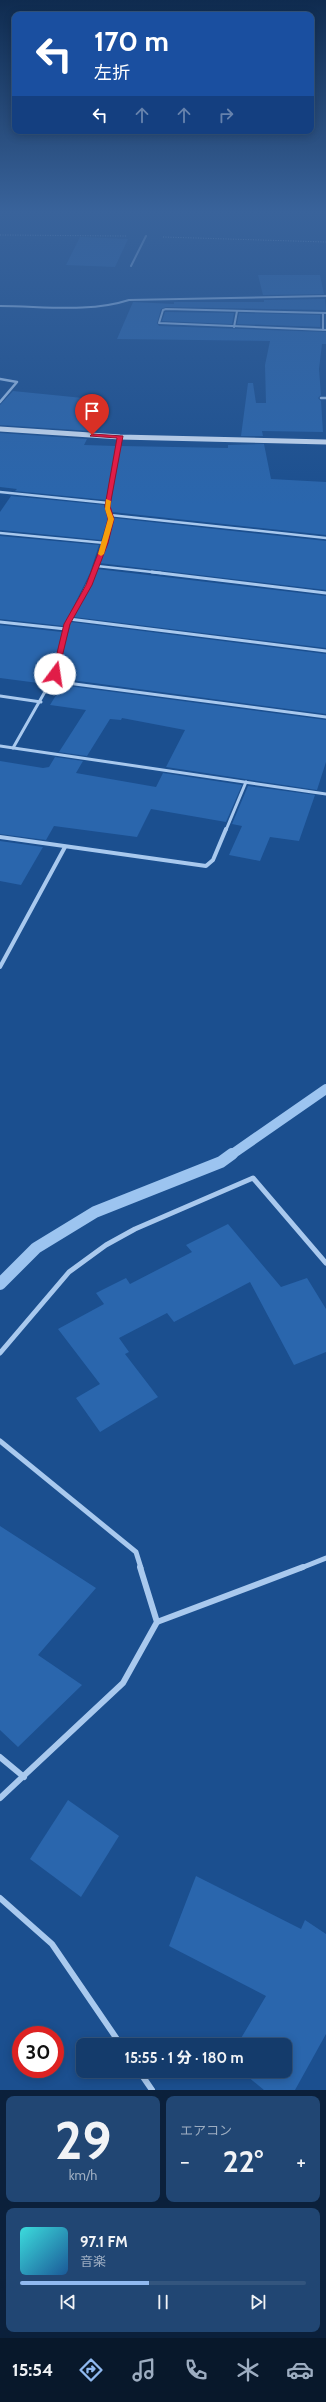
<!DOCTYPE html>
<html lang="ja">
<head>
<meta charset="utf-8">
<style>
  body { margin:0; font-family:Cabin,"Noto Sans JP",sans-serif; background:#214673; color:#f1f3f6; height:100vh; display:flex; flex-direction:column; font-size:15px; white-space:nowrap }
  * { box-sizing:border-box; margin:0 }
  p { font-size:13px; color:#9dadc1 }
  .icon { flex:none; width:22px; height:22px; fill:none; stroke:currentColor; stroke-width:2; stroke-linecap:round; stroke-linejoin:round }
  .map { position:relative; height:2090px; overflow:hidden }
  .panel { display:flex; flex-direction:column; gap:6px; padding:6px; background:#0b203b; flex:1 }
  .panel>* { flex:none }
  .banner { position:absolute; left:12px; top:12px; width:302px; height:122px; border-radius:8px; box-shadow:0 2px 10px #0003,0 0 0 1px #33557e; background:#1a4fa0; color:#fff; overflow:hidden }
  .speed { position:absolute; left:12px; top:2026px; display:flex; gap:8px; font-size:20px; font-weight:700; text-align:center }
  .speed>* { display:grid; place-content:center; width:52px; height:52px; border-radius:50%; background:#143b6b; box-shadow:0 2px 10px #0003,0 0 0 1px #33557e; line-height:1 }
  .speed .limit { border:6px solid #d22; background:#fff; color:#111 }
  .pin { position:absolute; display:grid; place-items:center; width:34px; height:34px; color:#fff; margin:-41px -17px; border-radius:50% 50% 50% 0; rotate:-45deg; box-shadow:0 0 4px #0007 }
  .pin .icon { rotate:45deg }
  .me { position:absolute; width:44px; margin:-22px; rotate:14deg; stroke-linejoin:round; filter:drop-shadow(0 0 3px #0008) }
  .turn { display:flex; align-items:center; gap:14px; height:84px; padding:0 16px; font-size:18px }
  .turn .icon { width:52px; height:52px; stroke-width:2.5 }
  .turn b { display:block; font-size:28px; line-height:34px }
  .lanes { display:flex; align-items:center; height:38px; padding:0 16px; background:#0003; justify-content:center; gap:20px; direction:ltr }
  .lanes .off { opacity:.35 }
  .big { font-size:30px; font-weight:800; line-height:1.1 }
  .panel .tile { flex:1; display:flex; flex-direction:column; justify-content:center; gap:6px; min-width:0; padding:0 14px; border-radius:8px; background:#214673 }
  .panel .dial { align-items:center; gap:0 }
  .dial b { font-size:52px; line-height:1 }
  .song { display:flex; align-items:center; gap:12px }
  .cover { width:48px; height:48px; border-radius:6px; background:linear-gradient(135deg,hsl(180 70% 55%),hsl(210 70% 35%)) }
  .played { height:4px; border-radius:2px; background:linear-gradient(90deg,#90b9f0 45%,#33557e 45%) }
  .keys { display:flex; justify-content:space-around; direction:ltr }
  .heat { display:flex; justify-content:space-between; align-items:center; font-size:22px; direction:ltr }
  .panel .tiles { flex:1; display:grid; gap:6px; grid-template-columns:1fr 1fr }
  .tile:last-child { grid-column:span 2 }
  .trip { position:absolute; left:76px; top:2038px; width:216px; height:40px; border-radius:8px; background:#143b6b; box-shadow:0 2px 10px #0003,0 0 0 1px #33557e; font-weight:800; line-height:40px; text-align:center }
  .menu { display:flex; height:64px; justify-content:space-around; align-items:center; background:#08182b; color:#9dadc1 }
  .menu .icon { width:28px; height:28px }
  .menu .active { color:#90b9f0 }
  .menu b { font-size:18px; color:#f1f3f6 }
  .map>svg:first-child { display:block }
</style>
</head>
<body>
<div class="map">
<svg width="326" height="2090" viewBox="0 0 326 2090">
  <rect width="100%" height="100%" fill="#1b4f8f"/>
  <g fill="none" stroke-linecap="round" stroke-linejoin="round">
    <path stroke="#9cc4f0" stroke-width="10" d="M231 1155 326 1089"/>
    <path stroke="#9cc4f0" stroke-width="12" d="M0 1284 36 1248 95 1212 221 1162 232 1154"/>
  </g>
  <g fill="#2a66ad">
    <path d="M80 237 128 239 115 267 66 265Z"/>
    <path d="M258 275H320L324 294 263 295Z"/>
    <path d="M325 299 326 310 166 307 161 309 157 323 159 326 326 332V344H322L319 369 321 395 318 398 321 401 323 432 262 431 263 436H241L248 383H253L256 403H266L265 365 270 341 117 339 133 302 174 304V302H264V300Z"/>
    <path d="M165 312H166L234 313 232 324 162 321Z"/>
    <path d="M239 313 320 315V327L237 324Z"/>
    <path d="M13 391 93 399 84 416 98 417 91 431 0 425V405Z"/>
    <path d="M0 433 87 439 84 445 116 446 106 500 15 491 17 489 0 487Z"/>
    <path d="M264 444 271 479 326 482V535L112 512 110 507 121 446 228 448V445Z"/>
    <path d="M11 496 104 505 108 519 101 540 0 530V512Z"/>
    <path d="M114 518 326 541V590L99 563 108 544Z"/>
    <path d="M0 536 99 545 90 573 64 626 0 619Z"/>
    <path d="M97 569 326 596V648L74 617Z"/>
    <path d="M71 622 326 654V714L56 678Z"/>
    <path d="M0 625 62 632 52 673 46 684 0 678Z"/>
    <path d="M53 684 326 720V762L317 790 166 767 185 730 122 718 121 720 110 719 87 756 59 752 86 710 50 705 61 687Z"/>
    <path d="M55 757 83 761 76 773 156 787 163 773 242 785 226 822 151 809 137 837 54 826 46 840 0 834V761L43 768 49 767Z"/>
    <path d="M248 786 315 795 299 841 270 837 260 861 229 855 242 826 232 824Z"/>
    <path d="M0 841 43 847 21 885 0 881Z"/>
    <path d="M228 1224 281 1287 307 1278 326 1309V1352L294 1365 250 1282 174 1322 167 1313 119 1338 129 1352 125 1354 158 1397 100 1432 76 1398 100 1384 58 1329 104 1304 96 1293 126 1278 130 1284 192 1252 186 1245Z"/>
    <path d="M0 1526 96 1588 38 1655 82 1685 18 1747 0 1730Z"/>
    <path d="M68 1800 119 1836 81 1897 30 1859Z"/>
    <path d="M196 1876 301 1929 305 1920 326 1934V2034L295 2090H264L241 2071H285V2045H237L266 1996 169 1946Z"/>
  </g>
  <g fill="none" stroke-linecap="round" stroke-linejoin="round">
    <g stroke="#a9c9ee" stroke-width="1" stroke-dasharray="1 1.5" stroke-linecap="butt">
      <path d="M0 235 126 236"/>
      <path d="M163 237 326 242"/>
    </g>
    <g stroke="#a9c9ee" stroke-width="2">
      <path d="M131 266 146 236"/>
      <path d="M0 306C42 306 89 313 129 300L326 296"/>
      <path d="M323 313V330"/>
      <path d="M326 313 166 309 163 310 159 323 326 330"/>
      <path d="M234 327 237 311"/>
    </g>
    <g stroke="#a9c9ee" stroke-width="2.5">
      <path d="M0 379 17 382 0 402"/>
      <path d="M321 398H326"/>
      <path d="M0 492 108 503"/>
      <path d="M110 515 326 538"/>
      <path d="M0 533 105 543"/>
      <path d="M97 566 161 573"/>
      <path d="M93 573 111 519 107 507 120 437"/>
    </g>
    <g stroke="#a9c9ee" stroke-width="3">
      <path d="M152 572 326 593"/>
      <path d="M69 619 326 651"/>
      <path d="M0 622 66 629"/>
      <path d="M52 681 326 717"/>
      <path d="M0 696 41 702"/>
      <path d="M0 746 326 794"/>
      <path d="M13 748 55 674 67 624 94 572"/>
      <path d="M226 830 246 782"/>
    </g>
    <g stroke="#a9c9ee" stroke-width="4">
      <path d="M0 837 206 866 213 860 226 829"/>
      <path d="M0 967 65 847"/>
    </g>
    <g stroke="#a9c9ee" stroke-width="5">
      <path d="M0 1353 69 1272 106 1245 135 1229 253 1178 326 1263"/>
      <path d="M0 1441 136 1552 141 1568"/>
      <path d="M301 1568 326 1558"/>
    </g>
    <g stroke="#a9c9ee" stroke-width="6">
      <path d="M157 1622 303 1567"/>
      <path d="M0 1757 24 1777"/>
      <path d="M0 1798 123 1683 157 1622 140 1567"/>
      <path d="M0 1898 52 1944 121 2045"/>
      <path d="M139 2071 152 2090"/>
    </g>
    <path stroke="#d6e6fa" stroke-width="5" d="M0 429 120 437 326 442"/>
  </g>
  <linearGradient id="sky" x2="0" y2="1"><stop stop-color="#0f2b4f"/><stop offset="0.42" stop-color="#39639b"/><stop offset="1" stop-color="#39639b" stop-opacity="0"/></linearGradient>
  <rect width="326" height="504" fill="url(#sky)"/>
  <path fill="#e11d48" stroke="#92132f" d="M92 434 123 436 110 506 114 519 108 543 92 585 70 624 58 674 55 676 52 674 64 624 86 585 102 543 108 519 105 506 117 438 90 436Z"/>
  <path fill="#f59e0b" d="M106 499 111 501 110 509 114 519 104 554 101 556 98 554 108 519 105 509Z"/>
</svg>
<div class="speed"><div class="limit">30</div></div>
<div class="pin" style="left:92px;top:435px;background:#d93025"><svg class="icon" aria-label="arrive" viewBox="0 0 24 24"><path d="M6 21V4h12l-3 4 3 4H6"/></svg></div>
<svg class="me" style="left:55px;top:674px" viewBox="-20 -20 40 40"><circle r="19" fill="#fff"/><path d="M0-13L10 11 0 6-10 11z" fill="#e11d48"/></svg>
<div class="trip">15:55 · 1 分 · 180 m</div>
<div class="banner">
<div class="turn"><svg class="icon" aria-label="left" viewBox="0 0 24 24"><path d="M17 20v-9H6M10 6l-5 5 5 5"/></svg><div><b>170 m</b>左折</div></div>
<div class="lanes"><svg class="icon" aria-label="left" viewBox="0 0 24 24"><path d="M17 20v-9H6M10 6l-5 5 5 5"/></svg><svg class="icon off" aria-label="ahead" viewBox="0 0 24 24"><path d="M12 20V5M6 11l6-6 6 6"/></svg><svg class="icon off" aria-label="ahead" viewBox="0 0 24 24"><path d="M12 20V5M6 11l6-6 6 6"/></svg><svg class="icon off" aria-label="right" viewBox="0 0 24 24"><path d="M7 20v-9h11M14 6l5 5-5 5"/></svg></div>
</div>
</div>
<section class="panel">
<div class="tiles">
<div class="tile dial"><b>29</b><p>km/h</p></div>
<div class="tile"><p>エアコン</p>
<div class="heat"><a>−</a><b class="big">22°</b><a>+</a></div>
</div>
<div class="tile">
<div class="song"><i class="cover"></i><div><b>97.1 FM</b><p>音楽</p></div></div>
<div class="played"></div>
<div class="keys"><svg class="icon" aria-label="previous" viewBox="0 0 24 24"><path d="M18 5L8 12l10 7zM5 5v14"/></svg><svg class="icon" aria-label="pause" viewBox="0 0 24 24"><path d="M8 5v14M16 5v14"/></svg><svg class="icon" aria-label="next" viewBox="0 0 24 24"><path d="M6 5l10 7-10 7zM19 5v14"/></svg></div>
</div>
</div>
</section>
<nav class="menu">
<b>15:54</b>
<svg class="icon active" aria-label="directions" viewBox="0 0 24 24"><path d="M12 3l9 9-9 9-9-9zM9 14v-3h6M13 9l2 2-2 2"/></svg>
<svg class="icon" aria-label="music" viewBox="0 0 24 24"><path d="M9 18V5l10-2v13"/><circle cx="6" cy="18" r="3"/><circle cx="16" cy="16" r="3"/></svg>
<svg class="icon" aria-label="phone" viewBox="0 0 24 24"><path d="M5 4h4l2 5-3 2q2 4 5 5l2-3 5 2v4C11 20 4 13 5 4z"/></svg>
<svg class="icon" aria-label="climate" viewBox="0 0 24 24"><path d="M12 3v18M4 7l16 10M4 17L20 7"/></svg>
<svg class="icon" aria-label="car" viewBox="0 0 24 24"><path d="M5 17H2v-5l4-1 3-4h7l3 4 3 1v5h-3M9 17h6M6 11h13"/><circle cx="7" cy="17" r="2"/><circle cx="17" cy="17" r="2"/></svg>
</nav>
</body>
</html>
